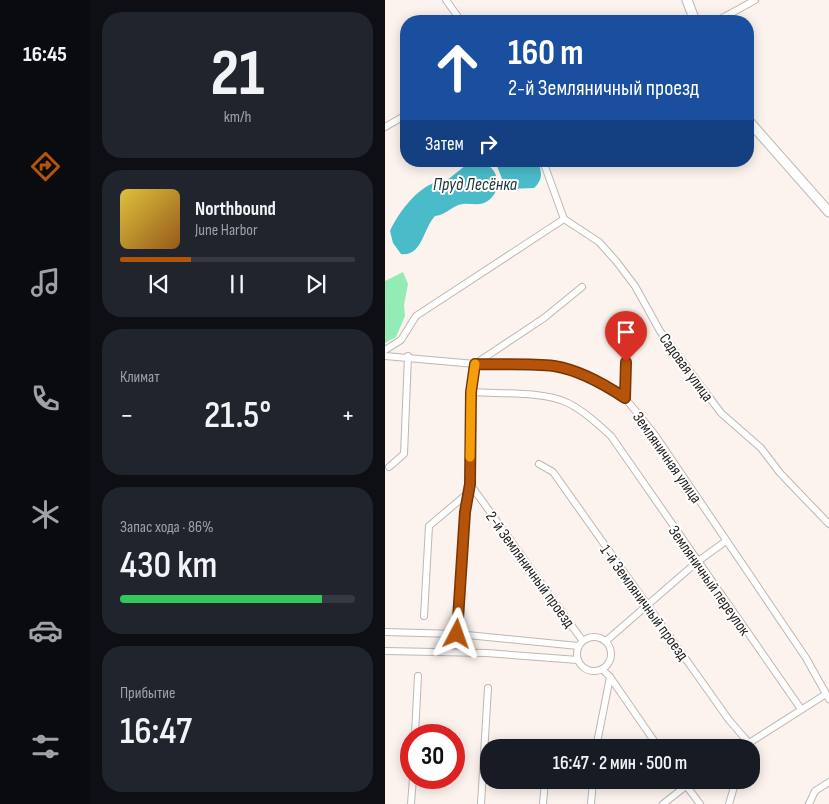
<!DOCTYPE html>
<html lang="ru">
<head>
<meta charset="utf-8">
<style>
  body { margin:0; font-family:"Sofia Sans Condensed",sans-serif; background:#20242c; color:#f1f3f6; height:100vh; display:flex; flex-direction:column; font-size:19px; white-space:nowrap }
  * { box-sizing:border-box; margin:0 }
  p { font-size:16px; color:#9ea1a6 }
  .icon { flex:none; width:28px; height:28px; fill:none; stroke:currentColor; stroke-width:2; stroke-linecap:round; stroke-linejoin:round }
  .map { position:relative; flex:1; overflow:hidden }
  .panel { display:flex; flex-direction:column; gap:12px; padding:12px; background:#0d0f14; width:295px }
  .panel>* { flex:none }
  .banner { position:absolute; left:15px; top:15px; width:354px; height:152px; border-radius:20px; box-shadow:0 2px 12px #0003; background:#1a4fa0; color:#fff; overflow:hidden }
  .speed { position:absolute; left:15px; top:724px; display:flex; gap:10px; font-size:25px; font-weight:700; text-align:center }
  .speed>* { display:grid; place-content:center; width:65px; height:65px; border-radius:50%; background:#171b24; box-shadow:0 2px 12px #0003; line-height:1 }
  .speed .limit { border:8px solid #d22; background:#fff; color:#111 }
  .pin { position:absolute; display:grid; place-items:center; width:42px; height:42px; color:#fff; margin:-51px -21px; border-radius:50% 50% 50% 0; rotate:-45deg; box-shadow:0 0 5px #0007 }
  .pin .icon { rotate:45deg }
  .me { position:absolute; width:55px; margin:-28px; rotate:4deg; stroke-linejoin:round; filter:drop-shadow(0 0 4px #0008) }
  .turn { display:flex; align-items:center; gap:18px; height:105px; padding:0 25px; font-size:22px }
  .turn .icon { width:65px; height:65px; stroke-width:2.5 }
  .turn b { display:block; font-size:35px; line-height:42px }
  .then { display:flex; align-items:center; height:48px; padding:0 25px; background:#0003; gap:10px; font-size:19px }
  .big { font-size:38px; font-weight:600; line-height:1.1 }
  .panel .tile { flex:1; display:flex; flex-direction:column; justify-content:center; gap:8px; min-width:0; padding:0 18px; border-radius:20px; background:#20242c }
  .panel .dial { align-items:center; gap:0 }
  .dial b { font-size:65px; line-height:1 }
  .song { display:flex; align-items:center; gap:15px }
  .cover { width:60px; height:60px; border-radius:8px; background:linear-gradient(135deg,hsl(50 70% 55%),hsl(30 70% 35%)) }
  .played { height:5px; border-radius:2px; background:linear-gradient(90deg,#b45309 30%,#363941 30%) }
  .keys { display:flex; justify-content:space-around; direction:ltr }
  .heat { display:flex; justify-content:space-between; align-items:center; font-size:28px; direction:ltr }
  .charge { height:8px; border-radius:4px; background:linear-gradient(90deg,#34c759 86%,#363941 0) }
  .trip { position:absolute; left:95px; top:739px; width:280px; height:50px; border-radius:20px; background:#171b24; box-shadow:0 2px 12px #0003; font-weight:600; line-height:50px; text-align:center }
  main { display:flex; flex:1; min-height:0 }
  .menu { display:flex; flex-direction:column; width:90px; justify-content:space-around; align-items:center; background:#090b0e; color:#9ea1a6 }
  .menu .icon { width:35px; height:35px }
  .menu .on { color:#b45309 }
  .menu b { font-size:22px; color:#f1f3f6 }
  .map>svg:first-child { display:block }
</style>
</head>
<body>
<main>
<nav class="menu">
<b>16:45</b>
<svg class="icon on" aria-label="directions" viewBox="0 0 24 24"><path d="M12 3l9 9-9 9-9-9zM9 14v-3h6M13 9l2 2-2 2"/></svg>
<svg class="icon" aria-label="music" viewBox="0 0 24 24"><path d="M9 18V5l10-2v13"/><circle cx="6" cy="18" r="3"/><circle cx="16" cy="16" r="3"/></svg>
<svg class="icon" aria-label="phone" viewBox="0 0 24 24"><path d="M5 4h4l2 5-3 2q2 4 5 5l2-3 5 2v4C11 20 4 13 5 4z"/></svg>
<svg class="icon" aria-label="climate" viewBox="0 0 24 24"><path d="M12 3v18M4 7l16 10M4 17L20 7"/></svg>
<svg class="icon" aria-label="car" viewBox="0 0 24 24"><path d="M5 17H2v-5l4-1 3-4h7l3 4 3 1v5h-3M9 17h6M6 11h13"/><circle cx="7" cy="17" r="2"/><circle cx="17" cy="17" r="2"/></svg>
<svg class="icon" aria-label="filters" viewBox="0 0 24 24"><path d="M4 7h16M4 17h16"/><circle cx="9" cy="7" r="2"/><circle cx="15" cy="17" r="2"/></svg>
</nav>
<section class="panel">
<div class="tile dial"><b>21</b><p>km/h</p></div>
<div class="tile">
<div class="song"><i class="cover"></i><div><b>Northbound</b><p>June Harbor</p></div></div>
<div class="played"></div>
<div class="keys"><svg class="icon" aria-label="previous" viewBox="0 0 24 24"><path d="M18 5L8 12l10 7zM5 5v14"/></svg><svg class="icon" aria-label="pause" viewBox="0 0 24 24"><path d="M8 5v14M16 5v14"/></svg><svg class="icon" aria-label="next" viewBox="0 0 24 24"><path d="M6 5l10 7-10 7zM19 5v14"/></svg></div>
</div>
<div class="tile"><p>Климат</p>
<div class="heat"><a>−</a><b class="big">21.5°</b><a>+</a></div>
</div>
<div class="tile"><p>Запас хода · 86%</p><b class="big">430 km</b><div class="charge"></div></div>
<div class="tile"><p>Прибытие</p><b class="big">16:47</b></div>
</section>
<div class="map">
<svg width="444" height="804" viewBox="0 0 444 804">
  <rect width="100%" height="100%" fill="#fcf3ee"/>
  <path fill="#93ebb5" d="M18 272 23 284 19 305 20 316 11 337 0 343V281Z"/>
  <g fill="#4abbc9">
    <path d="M110 161H153C157 173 158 179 149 188L121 189Z"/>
    <path d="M98 163C115 168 118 193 101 202 94 206 86 203 78 204 67 205 62 215 50 216 38 229 37 257 16 254L8 243 5 231C14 211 38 179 61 181L81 165Z"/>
  </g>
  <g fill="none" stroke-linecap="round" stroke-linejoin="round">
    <defs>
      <g id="street">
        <path d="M61 0 76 21"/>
        <path d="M332 21 370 0"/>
        <path d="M0 127 21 115"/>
        <path d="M158 161 179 219 214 242 231 261 250 286 275 331 336 413 376 448 395 473 444 524"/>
        <path d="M197 287 159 318 90 364 87 392 85 484 197 640"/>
        <path d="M0 350 16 340 31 316 179 219"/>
        <path d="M0 356 90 364 169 366 192 373 221 386 240 398 270 435 421 658 444 699"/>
        <path d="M87 392C114 394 158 391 183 403 199 411 213 424 226 436L416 709"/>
        <path d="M240 398 242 326"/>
        <path d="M154 464 168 472 344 720 364 743"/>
        <path d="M4 467 19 454 23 356"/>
        <path d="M39 616 44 526 83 493"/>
        <path d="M0 632 72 634 193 646"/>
        <path d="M72 634 80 512 85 484"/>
        <circle cx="209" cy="654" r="17"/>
        <path d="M221 641 312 562 341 541"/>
        <path d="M0 651 101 653 193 660"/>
        <path d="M217 669 225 677 274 748"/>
        <path d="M30 735 33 676"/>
        <path d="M211 748 225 677"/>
        <path d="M361 748 364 743 441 694"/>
        <path d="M297 780 315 804"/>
        <path d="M26 804 28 778"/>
        <path d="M96 804 103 688"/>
        <path d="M158 804 160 780"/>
        <path d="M206 804 208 780"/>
        <path d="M278 804 301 786"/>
        <path d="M344 804 351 780"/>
        <path d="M424 804 430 791 444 782"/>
      </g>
      <g id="secondary">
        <path d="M302 0 310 21"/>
        <path d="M362 119 444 212"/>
      </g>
    </defs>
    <use href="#street" stroke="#bfb7b1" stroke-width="8"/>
    <use href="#secondary" stroke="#bfb7b1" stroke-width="11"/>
    <use href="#street" stroke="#fff" stroke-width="6"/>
    <use href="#secondary" stroke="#fff" stroke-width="9"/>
  </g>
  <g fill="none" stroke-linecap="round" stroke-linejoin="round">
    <defs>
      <path id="route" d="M72 634 80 512 85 484 86 392 90 364C116 365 144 363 169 366 195 370 219 384 240 398L241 362"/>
    </defs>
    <use href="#route" stroke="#753606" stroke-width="12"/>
    <use href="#route" stroke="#b45309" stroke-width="9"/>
    <path stroke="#f59e0b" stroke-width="9" d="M85 457 86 392 90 364"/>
  </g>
  <g text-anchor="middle" stroke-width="4" stroke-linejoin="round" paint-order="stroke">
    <g font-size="16" fill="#262321" stroke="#fff">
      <text transform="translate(302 367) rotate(54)" y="6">Садовая улица</text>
      <text transform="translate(283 457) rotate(55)" y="6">Земляничная улица</text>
      <text transform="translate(146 569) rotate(54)" y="6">2-й Земляничный проезд</text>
      <text transform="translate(325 580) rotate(55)" y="6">Земляничный переулок</text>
      <text transform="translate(260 602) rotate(54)" y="6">1-й Земляничный проезд</text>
    </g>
    <g font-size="18" font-style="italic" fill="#1b3437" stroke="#fff">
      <text x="90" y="190">Пруд Лесёнка</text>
    </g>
  </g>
</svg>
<div class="speed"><div class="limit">30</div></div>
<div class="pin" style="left:241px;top:362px;background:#d93025"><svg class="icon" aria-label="arrive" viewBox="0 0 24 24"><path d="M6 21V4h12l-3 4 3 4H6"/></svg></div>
<svg class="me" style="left:72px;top:634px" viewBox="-20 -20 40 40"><path d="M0-17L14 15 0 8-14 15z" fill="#b45309" stroke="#fff" stroke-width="4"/></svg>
<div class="trip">16:47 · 2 мин · 500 m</div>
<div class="banner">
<div class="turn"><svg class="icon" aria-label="ahead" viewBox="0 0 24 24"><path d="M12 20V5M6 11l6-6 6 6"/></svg><div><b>160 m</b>2-й Земляничный проезд</div></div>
<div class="then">Затем<svg class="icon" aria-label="right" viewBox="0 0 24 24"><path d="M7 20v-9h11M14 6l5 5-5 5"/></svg></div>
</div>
</div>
</main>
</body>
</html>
